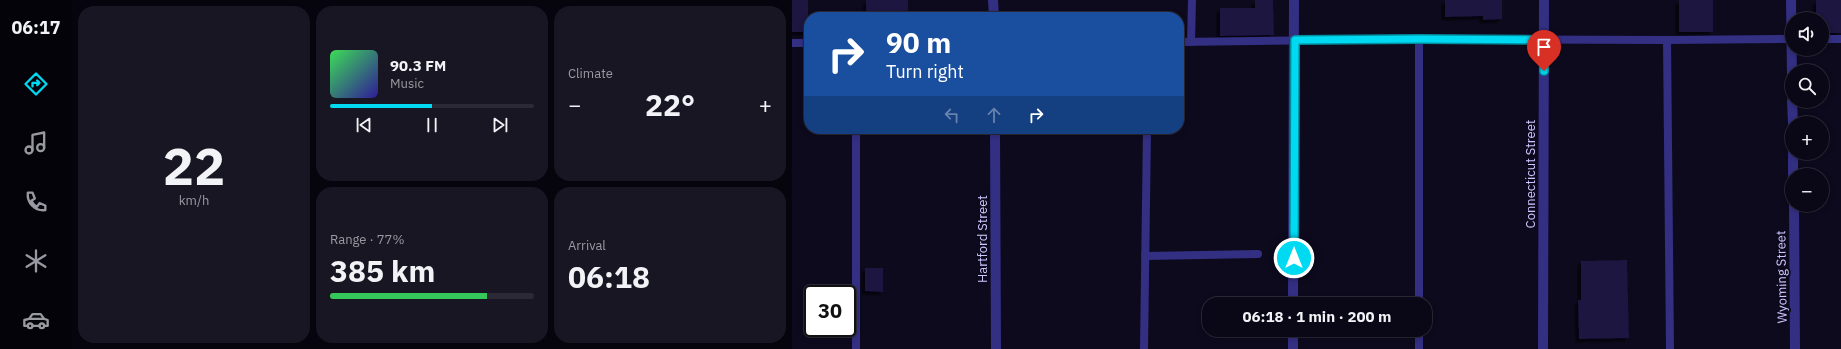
<!DOCTYPE html>
<html lang="en">
<head>
<meta charset="utf-8">
<style>
  body { margin:0; font-family:"IBM Plex Sans",sans-serif; background:#181623; color:#f1f3f6; height:100vh; display:flex; flex-direction:column; font-size:15px; white-space:nowrap }
  * { box-sizing:border-box; margin:0 }
  p { font-size:13px; color:#999aa1 }
  .icon { flex:none; width:22px; height:22px; fill:none; stroke:currentColor; stroke-width:2; stroke-linecap:round; stroke-linejoin:round }
  .map { position:relative; flex:1; overflow:hidden }
  .drawer { display:flex; flex-direction:column; gap:6px; padding:6px; background:#06040c; width:720px }
  .drawer>* { flex:none }
  .top-card { position:absolute; left:12px; top:12px; width:380px; height:122px; border-radius:16px; box-shadow:0 2px 6px #0003,0 0 0 1px #2a2935; background:#1a4fa0; color:#fff; overflow:hidden }
  .fabs { position:absolute; left:993px; top:12px; display:grid; gap:8px }
  .fabs a { display:grid; place-items:center; width:44px; height:44px; border-radius:50%; background:#0a0816; box-shadow:0 2px 6px #0003,0 0 0 1px #2a2935; font-size:20px }
  .speed { position:absolute; left:12px; top:285px; display:flex; gap:8px; font-size:20px; font-weight:700; text-align:center }
  .speed>* { display:grid; place-content:center; width:52px; height:52px; border-radius:50%; background:#0a0816; box-shadow:0 2px 6px #0003,0 0 0 1px #2a2935; line-height:1 }
  .speed .limit { border:2px solid #111; border-radius:6px; background:#fff; color:#111 }
  .pin { position:absolute; display:grid; place-items:center; width:34px; height:34px; color:#fff; margin:-41px -17px; border-radius:50% 50% 50% 0; rotate:-45deg; box-shadow:0 0 4px #0007 }
  .pin .icon { rotate:45deg }
  .me { position:absolute; width:44px; margin:-22px; rotate:0deg; stroke-linejoin:round; filter:drop-shadow(0 0 3px #0008) }
  .turn { display:flex; align-items:center; gap:14px; height:84px; padding:0 16px; font-size:18px }
  .turn .icon { width:52px; height:52px; stroke-width:2.5 }
  .turn b { display:block; font-size:28px; line-height:34px }
  .lanes { display:flex; align-items:center; height:38px; padding:0 16px; background:#0003; justify-content:center; gap:20px; direction:ltr }
  .lanes .off { opacity:.35 }
  .big { font-size:30px; font-weight:700; line-height:1.1 }
  .drawer .widget { flex:1; display:flex; flex-direction:column; justify-content:center; gap:6px; min-width:0; padding:0 14px; border-radius:16px; background:#181623 }
  .drawer .dial { align-items:center; gap:0 }
  .dial b { font-size:52px; line-height:1 }
  .song { display:flex; align-items:center; gap:12px }
  .cover { width:48px; height:48px; border-radius:6px; background:linear-gradient(135deg,hsl(130 70% 55%),hsl(250 70% 35%)) }
  .played { height:4px; border-radius:2px; background:linear-gradient(90deg,#00d9f2 50%,#2a2935 50%) }
  .keys { display:flex; justify-content:space-around; direction:ltr }
  .heat { display:flex; justify-content:space-between; align-items:center; font-size:22px; direction:ltr }
  .charge { height:6px; border-radius:3px; background:linear-gradient(90deg,#34c759 77%,#2a2935 0) }
  .drawer .tiles { flex:1; display:grid; gap:6px; grid-template-columns:repeat(3,1fr) }
  .widget:first-child { grid-row:span 2 }
  .trip { position:absolute; left:410px; top:297px; width:230px; height:40px; border-radius:16px; background:#0a0816; box-shadow:0 2px 6px #0003,0 0 0 1px #2a2935; font-weight:700; line-height:40px; text-align:center }
  main { display:flex; flex:1; min-height:0 }
  .tab-bar { display:flex; flex-direction:column; width:72px; justify-content:space-around; align-items:center; background:#040309; color:#999aa1 }
  .tab-bar .icon { width:28px; height:28px }
  .tab-bar .current { color:#00d9f2 }
  .tab-bar b { font-size:18px; color:#f1f3f6 }
  .map>svg:first-child { display:block }
</style>
</head>
<body>
<main>
<nav class="tab-bar">
<b>06:17</b>
<svg class="icon current" aria-label="directions" viewBox="0 0 24 24"><path d="M12 3l9 9-9 9-9-9zM9 14v-3h6M13 9l2 2-2 2"/></svg>
<svg class="icon" aria-label="music" viewBox="0 0 24 24"><path d="M9 18V5l10-2v13"/><circle cx="6" cy="18" r="3"/><circle cx="16" cy="16" r="3"/></svg>
<svg class="icon" aria-label="phone" viewBox="0 0 24 24"><path d="M5 4h4l2 5-3 2q2 4 5 5l2-3 5 2v4C11 20 4 13 5 4z"/></svg>
<svg class="icon" aria-label="climate" viewBox="0 0 24 24"><path d="M12 3v18M4 7l16 10M4 17L20 7"/></svg>
<svg class="icon" aria-label="car" viewBox="0 0 24 24"><path d="M5 17H2v-5l4-1 3-4h7l3 4 3 1v5h-3M9 17h6M6 11h13"/><circle cx="7" cy="17" r="2"/><circle cx="17" cy="17" r="2"/></svg>
</nav>
<section class="drawer">
<div class="tiles">
<div class="widget dial"><b>22</b><p>km/h</p></div>
<div class="widget">
<div class="song"><i class="cover"></i><div><b>90.3 FM</b><p>Music</p></div></div>
<div class="played"></div>
<div class="keys"><svg class="icon" aria-label="previous" viewBox="0 0 24 24"><path d="M18 5L8 12l10 7zM5 5v14"/></svg><svg class="icon" aria-label="pause" viewBox="0 0 24 24"><path d="M8 5v14M16 5v14"/></svg><svg class="icon" aria-label="next" viewBox="0 0 24 24"><path d="M6 5l10 7-10 7zM19 5v14"/></svg></div>
</div>
<div class="widget"><p>Climate</p>
<div class="heat"><a>−</a><b class="big">22°</b><a>+</a></div>
</div>
<div class="widget"><p>Range · 77%</p><b class="big">385 km</b><div class="charge"></div></div>
<div class="widget"><p>Arrival</p><b class="big">06:18</b></div>
</div>
</section>
<div class="map">
<svg width="1049" height="349" viewBox="0 0 1049 349">
  <defs>
    <filter id="shadow"><feDropShadow dx="-3.5" dy="3.5" stdDeviation="1" flood-color="#0009"/></filter>
  </defs>
  <rect width="100%" height="100%" fill="#0d0a1e"/>
  <g fill="#1d1441" filter="url(#shadow)">
    <rect x="0" y="0" width="16" height="32"/>
    <rect x="74" y="0" width="42" height="17"/>
    <path d="M463 0H481L482 35 428 36V8H463Z"/>
    <path d="M653 0H710V19L691 20V16L653 17Z"/>
    <rect x="887" y="0" width="34" height="32"/>
    <path d="M1024 0H1049V33H1030V19H1024Z"/>
    <path d="M835 260 837 338 787 339 786 300H789V261Z"/>
    <path d="M73 268H91V292L73 291Z"/>
  </g>
  <g fill="none" stroke-linecap="round" stroke-linejoin="round">
    <g stroke="#332f83" stroke-width="8">
      <path d="M1030 39H1049"/>
      <path d="M387 42 627 39"/>
      <path d="M399 42 400 0"/>
      <path d="M0 43H17"/>
      <path d="M64 129V349"/>
      <path d="M353 256 466 254"/>
      <path d="M627 304V39L875 40"/>
      <path d="M352 349 355 129"/>
      <path d="M627 349V330"/>
      <path d="M878 349 875 40 1000 39"/>
    </g>
    <g stroke="#332f83" stroke-width="10">
      <path d="M201 0 202 17"/>
      <path d="M999 0 1000 77"/>
      <path d="M1000 101 1001 123"/>
      <path d="M203 129 204 349"/>
      <path d="M1001 153V175"/>
      <path d="M1002 205 1003 349"/>
      <path d="M501 304 502 0"/>
      <path d="M501 349V330"/>
      <path d="M751 349 752 0"/>
    </g>
  </g>
  <g fill="none" stroke-linecap="round" stroke-linejoin="round">
    <defs>
      <path id="route" d="M502 258 503 40 627 39 752 40V71"/>
    </defs>
    <use href="#route" stroke="#008d9d" stroke-width="10"/>
    <use href="#route" stroke="#00d9f2" stroke-width="7"/>
  </g>
  <g text-anchor="middle" stroke-width="4" stroke-linejoin="round" paint-order="stroke">
    <g font-size="13" fill="#cec7ff" stroke="#0d0a1e">
      <text transform="translate(738 174) rotate(-90)" y="5">Connecticut Street</text>
      <text transform="translate(190 239) rotate(-90)" y="5">Hartford Street</text>
      <text transform="translate(989 277) rotate(-91)" y="5">Wyoming Street</text>
    </g>
  </g>
</svg>
<div class="fabs">
<a><svg class="icon" aria-label="sound" viewBox="0 0 24 24"><path d="M4 9h4l5-4v14l-5-4H4zM17 9q2 3 0 6"/></svg></a>
<a><svg class="icon" aria-label="search" viewBox="0 0 24 24"><circle cx="10" cy="10" r="6"/><path d="M15 15l6 6"/></svg></a>
<a>+</a>
<a>−</a>
</div>
<div class="speed"><div class="limit">30</div></div>
<div class="pin" style="left:752px;top:71px;background:#d93025"><svg class="icon" aria-label="arrive" viewBox="0 0 24 24"><path d="M6 21V4h12l-3 4 3 4H6"/></svg></div>
<svg class="me" style="left:502px;top:258px" viewBox="-20 -20 40 40"><circle r="17" fill="#00d9f2" stroke="#fff" stroke-width="3"/><path d="M0-11L8 9 0 5-8 9z" fill="#fff"/></svg>
<div class="trip">06:18 · 1 min · 200 m</div>
<div class="top-card">
<div class="turn"><svg class="icon" aria-label="right" viewBox="0 0 24 24"><path d="M7 20v-9h11M14 6l5 5-5 5"/></svg><div><b>90 m</b>Turn right</div></div>
<div class="lanes"><svg class="icon off" aria-label="left" viewBox="0 0 24 24"><path d="M17 20v-9H6M10 6l-5 5 5 5"/></svg><svg class="icon off" aria-label="ahead" viewBox="0 0 24 24"><path d="M12 20V5M6 11l6-6 6 6"/></svg><svg class="icon" aria-label="right" viewBox="0 0 24 24"><path d="M7 20v-9h11M14 6l5 5-5 5"/></svg></div>
</div>
</div>
</main>
</body>
</html>
